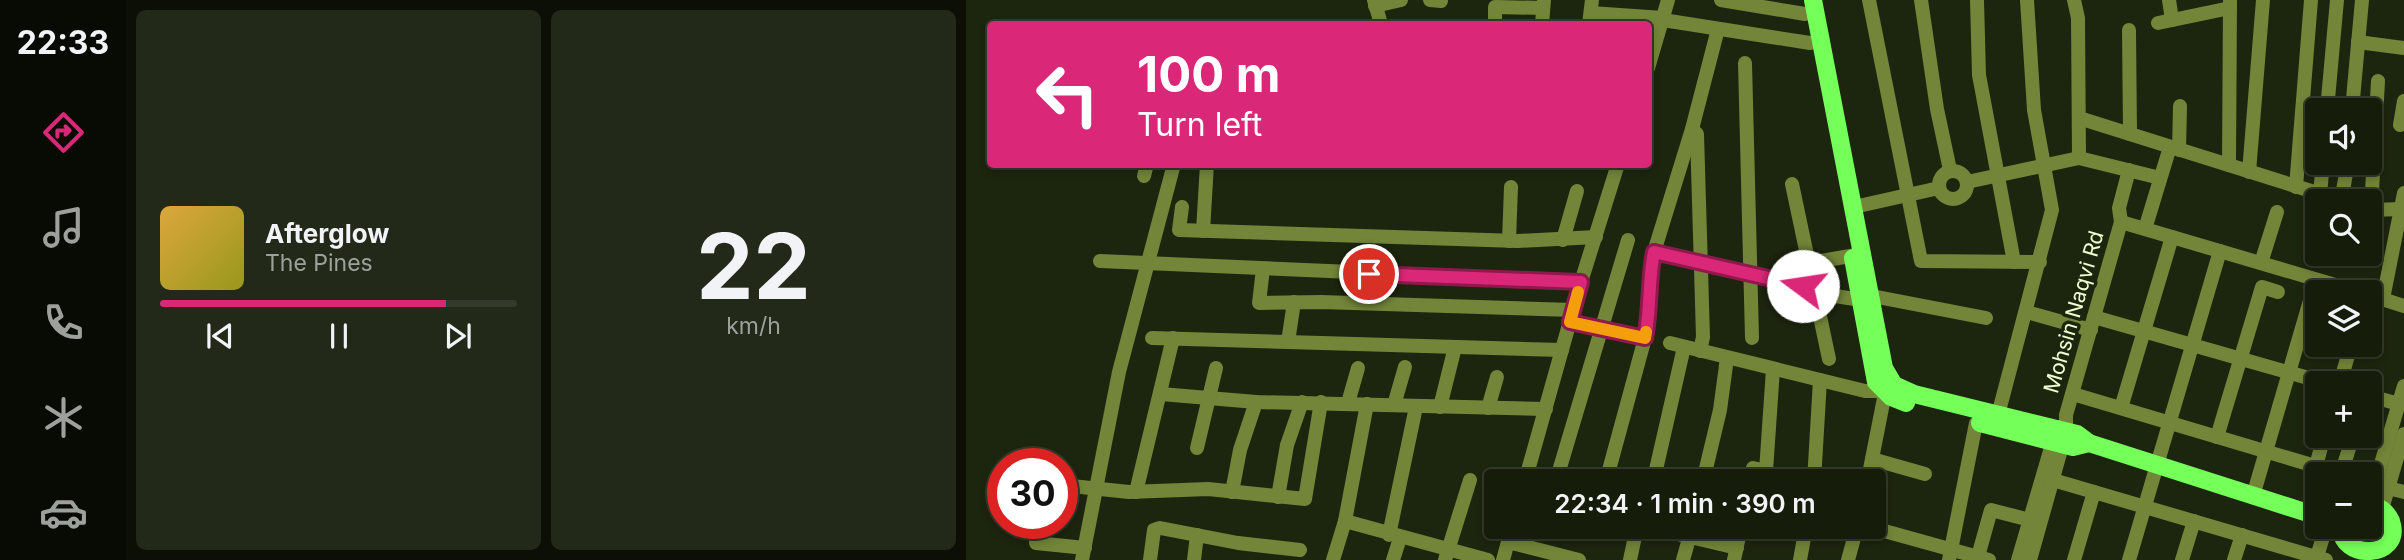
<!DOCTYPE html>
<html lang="en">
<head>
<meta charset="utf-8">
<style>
  body { margin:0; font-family:Inter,sans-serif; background:#222918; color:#f1f3f6; height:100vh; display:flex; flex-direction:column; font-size:26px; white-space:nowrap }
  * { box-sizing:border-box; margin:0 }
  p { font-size:23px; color:#9da19c }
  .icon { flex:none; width:38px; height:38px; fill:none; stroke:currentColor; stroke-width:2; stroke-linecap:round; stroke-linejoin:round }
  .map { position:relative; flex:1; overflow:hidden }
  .details { display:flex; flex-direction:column; gap:10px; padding:10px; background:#0c0f06; width:840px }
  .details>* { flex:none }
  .guide { position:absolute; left:21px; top:21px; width:665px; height:147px; border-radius:7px; box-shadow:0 4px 10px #0003,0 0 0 2px #343a2b; background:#db2777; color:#fff; overflow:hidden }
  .buttons { position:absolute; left:1339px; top:98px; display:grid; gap:14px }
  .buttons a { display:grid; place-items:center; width:77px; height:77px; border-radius:7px; background:#151c0a; box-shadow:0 4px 10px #0003,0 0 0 2px #343a2b; font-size:35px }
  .speed { position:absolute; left:21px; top:448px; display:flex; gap:14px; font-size:35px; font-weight:700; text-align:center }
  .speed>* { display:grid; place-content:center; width:91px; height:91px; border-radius:50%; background:#151c0a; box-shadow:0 4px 10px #0003,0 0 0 2px #343a2b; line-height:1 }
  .speed .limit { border:10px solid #d22; background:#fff; color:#111 }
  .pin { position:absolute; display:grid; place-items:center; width:60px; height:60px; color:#fff; margin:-30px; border:4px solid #fff; border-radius:50%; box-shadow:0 2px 7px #0007 }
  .me { position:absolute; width:77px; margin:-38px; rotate:284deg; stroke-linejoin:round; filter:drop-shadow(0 0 5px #0008) }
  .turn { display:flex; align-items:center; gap:24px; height:147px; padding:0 35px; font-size:32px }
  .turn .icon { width:91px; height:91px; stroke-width:2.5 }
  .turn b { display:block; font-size:49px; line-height:60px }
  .details .tile { flex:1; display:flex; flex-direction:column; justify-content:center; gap:10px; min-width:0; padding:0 24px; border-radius:10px; background:#222918 }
  .details .dial { align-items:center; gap:0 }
  .dial b { font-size:91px; line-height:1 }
  .song { display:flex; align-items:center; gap:21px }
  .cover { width:84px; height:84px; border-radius:10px; background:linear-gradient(135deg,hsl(40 70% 55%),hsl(60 70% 35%)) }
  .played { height:7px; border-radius:4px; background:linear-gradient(90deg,#db2777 80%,#343a2b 80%) }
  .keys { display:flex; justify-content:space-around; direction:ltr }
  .details .tiles { flex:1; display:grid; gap:10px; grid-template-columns:repeat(2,1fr) }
  .trip { position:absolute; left:518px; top:469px; width:402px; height:70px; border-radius:7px; background:#151c0a; box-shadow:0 4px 10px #0003,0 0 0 2px #343a2b; font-weight:600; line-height:70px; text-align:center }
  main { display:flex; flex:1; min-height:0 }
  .tabs { display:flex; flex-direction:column; width:126px; justify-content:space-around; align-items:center; background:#080b04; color:#9da19c }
  .tabs .icon { width:49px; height:49px }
  .tabs .active { color:#db2777 }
  .tabs b { font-size:32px; color:#f1f3f6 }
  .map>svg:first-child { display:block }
</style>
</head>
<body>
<main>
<nav class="tabs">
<b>22:33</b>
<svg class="icon active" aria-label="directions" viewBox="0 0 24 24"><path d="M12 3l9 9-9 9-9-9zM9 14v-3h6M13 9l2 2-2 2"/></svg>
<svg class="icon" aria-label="music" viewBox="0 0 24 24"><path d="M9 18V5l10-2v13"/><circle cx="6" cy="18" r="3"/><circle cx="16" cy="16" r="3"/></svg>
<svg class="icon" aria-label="phone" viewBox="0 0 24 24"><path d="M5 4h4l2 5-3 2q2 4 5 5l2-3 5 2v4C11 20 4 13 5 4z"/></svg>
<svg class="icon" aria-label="climate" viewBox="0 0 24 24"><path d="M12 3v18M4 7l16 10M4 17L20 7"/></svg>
<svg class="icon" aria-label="car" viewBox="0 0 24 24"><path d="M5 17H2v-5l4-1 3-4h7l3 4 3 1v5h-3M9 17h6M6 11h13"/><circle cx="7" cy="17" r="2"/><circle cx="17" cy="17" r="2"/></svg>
</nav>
<section class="details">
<div class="tiles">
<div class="tile">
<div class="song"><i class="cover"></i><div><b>Afterglow</b><p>The Pines</p></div></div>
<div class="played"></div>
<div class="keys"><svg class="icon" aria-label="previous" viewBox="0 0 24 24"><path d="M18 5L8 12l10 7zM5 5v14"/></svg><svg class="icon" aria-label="pause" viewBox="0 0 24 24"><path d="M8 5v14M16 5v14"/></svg><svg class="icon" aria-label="next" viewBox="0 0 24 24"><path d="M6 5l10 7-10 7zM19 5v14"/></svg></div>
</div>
<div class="tile dial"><b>22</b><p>km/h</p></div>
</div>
</section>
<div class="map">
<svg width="1438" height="560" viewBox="0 0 1438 560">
  <rect width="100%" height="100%" fill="#1c250e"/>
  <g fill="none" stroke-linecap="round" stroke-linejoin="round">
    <g stroke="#728538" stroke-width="14">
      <path d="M408 0 415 24"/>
      <path d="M464 0 475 1"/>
      <path d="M755 0 839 14"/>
      <path d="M903 0 955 261 1074 262"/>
      <path d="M955 0 971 109 984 170"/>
      <path d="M1011 0 1013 75 1048 262"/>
      <path d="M1108 0 1112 18 1113 158"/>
      <path d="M1203 0 1206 20"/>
      <path d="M409 6 435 0"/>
      <path d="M625 13 697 18"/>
      <path d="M697 20 844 43"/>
      <path d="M1192 23 1264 8"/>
      <path d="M529 24V7L577 8"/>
      <path d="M576 24 578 0"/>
      <path d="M623 24 626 0"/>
      <path d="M1163 30 1164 134"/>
      <path d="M1392 42 1438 48"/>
      <path d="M779 63 786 338"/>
      <path d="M682 68 702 0"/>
      <path d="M1361 110 1371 0"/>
      <path d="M1386 110 1396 0"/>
      <path d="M1113 118 1377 201"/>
      <path d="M1434 125 1438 101"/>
      <path d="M726 129 731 134 737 337 734 351"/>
      <path d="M1213 150 1214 106"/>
      <path d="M1263 165 1264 0"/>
      <circle cx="987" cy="185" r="14"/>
      <path d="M1283 172 1297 0"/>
      <path d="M178 176 181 164"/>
      <path d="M1001 182 1113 158 1194 178"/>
      <path d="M826 184 863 359"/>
      <path d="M1330 187 1345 0"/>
      <path d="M1354 194 1357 163"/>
      <path d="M1375 201 1382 163"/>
      <path d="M216 207 213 230 552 241 630 237"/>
      <path d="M888 207 973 188"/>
      <path d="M1404 210 1436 209"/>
      <path d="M1405 210 1412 81"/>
      <path d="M1155 222 1393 292"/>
      <path d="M1179 229 1204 147"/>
      <path d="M237 231 241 164"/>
      <path d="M597 240 611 191"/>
      <path d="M543 241 545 187"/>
      <path d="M688 252 813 280 849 293 902 301"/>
      <path d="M134 261 615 282"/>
      <path d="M843 263 896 254"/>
      <path d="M1295 263 1311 212"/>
      <path d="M297 269 293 303 355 302 607 310"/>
      <path d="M1404 295 1438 306"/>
      <path d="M906 296 1020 318"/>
      <path d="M1417 299 1438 193"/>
      <path d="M1061 312 1125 330"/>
      <path d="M1128 317 1360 383"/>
      <path d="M604 322 679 338"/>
      <path d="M186 338 596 350"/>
      <path d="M322 342 328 302"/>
      <path d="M704 343 899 391H917"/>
      <path d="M1374 383 1385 345"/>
      <path d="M195 394 290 402 580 409"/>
      <path d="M1107 394 1376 474"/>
      <path d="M1404 396 1433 404"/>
      <path d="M382 403 392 368"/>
      <path d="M428 405 439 367"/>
      <path d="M474 407 489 347"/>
      <path d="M522 408 531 377"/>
      <path d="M1155 408 1206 237"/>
      <path d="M1032 415 1086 210 1068 110 1061 0"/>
      <path d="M1251 437 1296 287 1312 292"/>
      <path d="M231 448 250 368"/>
      <path d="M906 459 959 474"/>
      <path d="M1350 466 1358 436"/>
      <path d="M562 473 591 481"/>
      <path d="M689 474 718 347"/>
      <path d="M903 474 919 393"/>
      <path d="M1375 474 1387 436"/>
      <path d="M1087 480 1360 560"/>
      <path d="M559 481 615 282 652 164"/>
      <path d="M590 481 662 240"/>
      <path d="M640 481 679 338 684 312 683 277 688 252 726 129 752 29"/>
      <path d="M737 481 754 410 761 358"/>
      <path d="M784 481 787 468 800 471 807 369"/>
      <path d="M848 481 854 380"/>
      <path d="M96 485 163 492 242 489 339 499 355 402"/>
      <path d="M1422 488 1438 492"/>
      <path d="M170 492 207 338"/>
      <path d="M266 492 274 450 290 402"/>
      <path d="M1287 496 1350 280"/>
      <path d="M312 497 321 445 336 402"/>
      <path d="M1404 501 1438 386"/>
      <path d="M1416 509 1438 434"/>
      <path d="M379 521 522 560"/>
      <path d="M682 527 771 548"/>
      <path d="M815 527 839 533"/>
      <path d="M904 527 1023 560"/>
      <path d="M423 535 450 407"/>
      <path d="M542 542 613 560"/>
      <path d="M70 543 119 548"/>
      <path d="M116 560 153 372 208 164"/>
      <path d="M184 560 188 530 194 528 272 543 334 550"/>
      <path d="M228 560 231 535"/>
      <path d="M367 560 379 521 401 404"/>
      <path d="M427 560 434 538"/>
      <path d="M479 560 504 480"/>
      <path d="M537 560 546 527"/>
      <path d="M664 560 671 527"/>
      <path d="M717 560 726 528"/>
      <path d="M768 560 775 527"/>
      <path d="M834 560 840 527"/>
      <path d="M882 560 891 527"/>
      <path d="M983 560 1010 423"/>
      <path d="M1011 560 1025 510 1064 520"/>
      <path d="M1052 560 1089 434"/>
      <path d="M1064 560 1100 432V415L1155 222 1153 208 1163 170"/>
      <path d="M1108 560 1128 492"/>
      <path d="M1163 560 1254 251"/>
      <path d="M1216 560 1228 521"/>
      <path d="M1268 560 1276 535"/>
      <path d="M1350 560 1360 527"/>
    </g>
    <g stroke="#75ff59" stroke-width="18">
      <path d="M847 0 918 368 928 385 948 394 1111 434 1123 443 1351 516"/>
      <path d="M887 258 910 382 925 397 940 403"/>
      <path d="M1014 423 1107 447 1123 443"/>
      <path d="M1376 527C1372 560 1438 560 1425 521 1421 512 1413 506 1404 505"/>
    </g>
  </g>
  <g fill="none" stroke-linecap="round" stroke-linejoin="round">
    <defs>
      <path id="route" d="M403 274 615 282 604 322 679 338C685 309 682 281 688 252L837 286"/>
    </defs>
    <use href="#route" stroke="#8e194d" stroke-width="18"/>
    <use href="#route" stroke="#db2777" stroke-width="12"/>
    <path stroke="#f59e0b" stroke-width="12" d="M612 292 604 322 679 338 680 332"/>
  </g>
  <g text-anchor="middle" stroke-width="7" stroke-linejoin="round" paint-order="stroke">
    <g font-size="21" fill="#f1ffd2" stroke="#1c250e">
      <text transform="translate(1108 312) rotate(-74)" y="7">Mohsin Naqvi Rd</text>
    </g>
  </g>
</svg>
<div class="buttons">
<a><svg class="icon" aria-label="sound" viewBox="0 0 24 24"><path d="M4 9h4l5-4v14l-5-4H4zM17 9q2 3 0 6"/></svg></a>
<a><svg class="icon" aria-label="search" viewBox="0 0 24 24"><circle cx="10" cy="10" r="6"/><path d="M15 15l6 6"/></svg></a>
<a><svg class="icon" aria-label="layers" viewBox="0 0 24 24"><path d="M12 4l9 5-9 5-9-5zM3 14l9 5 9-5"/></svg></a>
<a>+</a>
<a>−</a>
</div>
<div class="speed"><div class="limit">30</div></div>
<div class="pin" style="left:403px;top:274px;background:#d93025"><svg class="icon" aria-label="arrive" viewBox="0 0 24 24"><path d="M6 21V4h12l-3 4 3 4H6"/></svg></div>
<svg class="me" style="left:837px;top:286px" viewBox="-20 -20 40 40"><circle r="19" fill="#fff"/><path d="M0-13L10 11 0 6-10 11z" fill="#db2777"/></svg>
<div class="trip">22:34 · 1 min · 390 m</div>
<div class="guide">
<div class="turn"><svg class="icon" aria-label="left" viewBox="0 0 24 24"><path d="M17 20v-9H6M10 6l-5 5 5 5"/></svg><div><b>100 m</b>Turn left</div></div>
</div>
</div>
</main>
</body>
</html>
